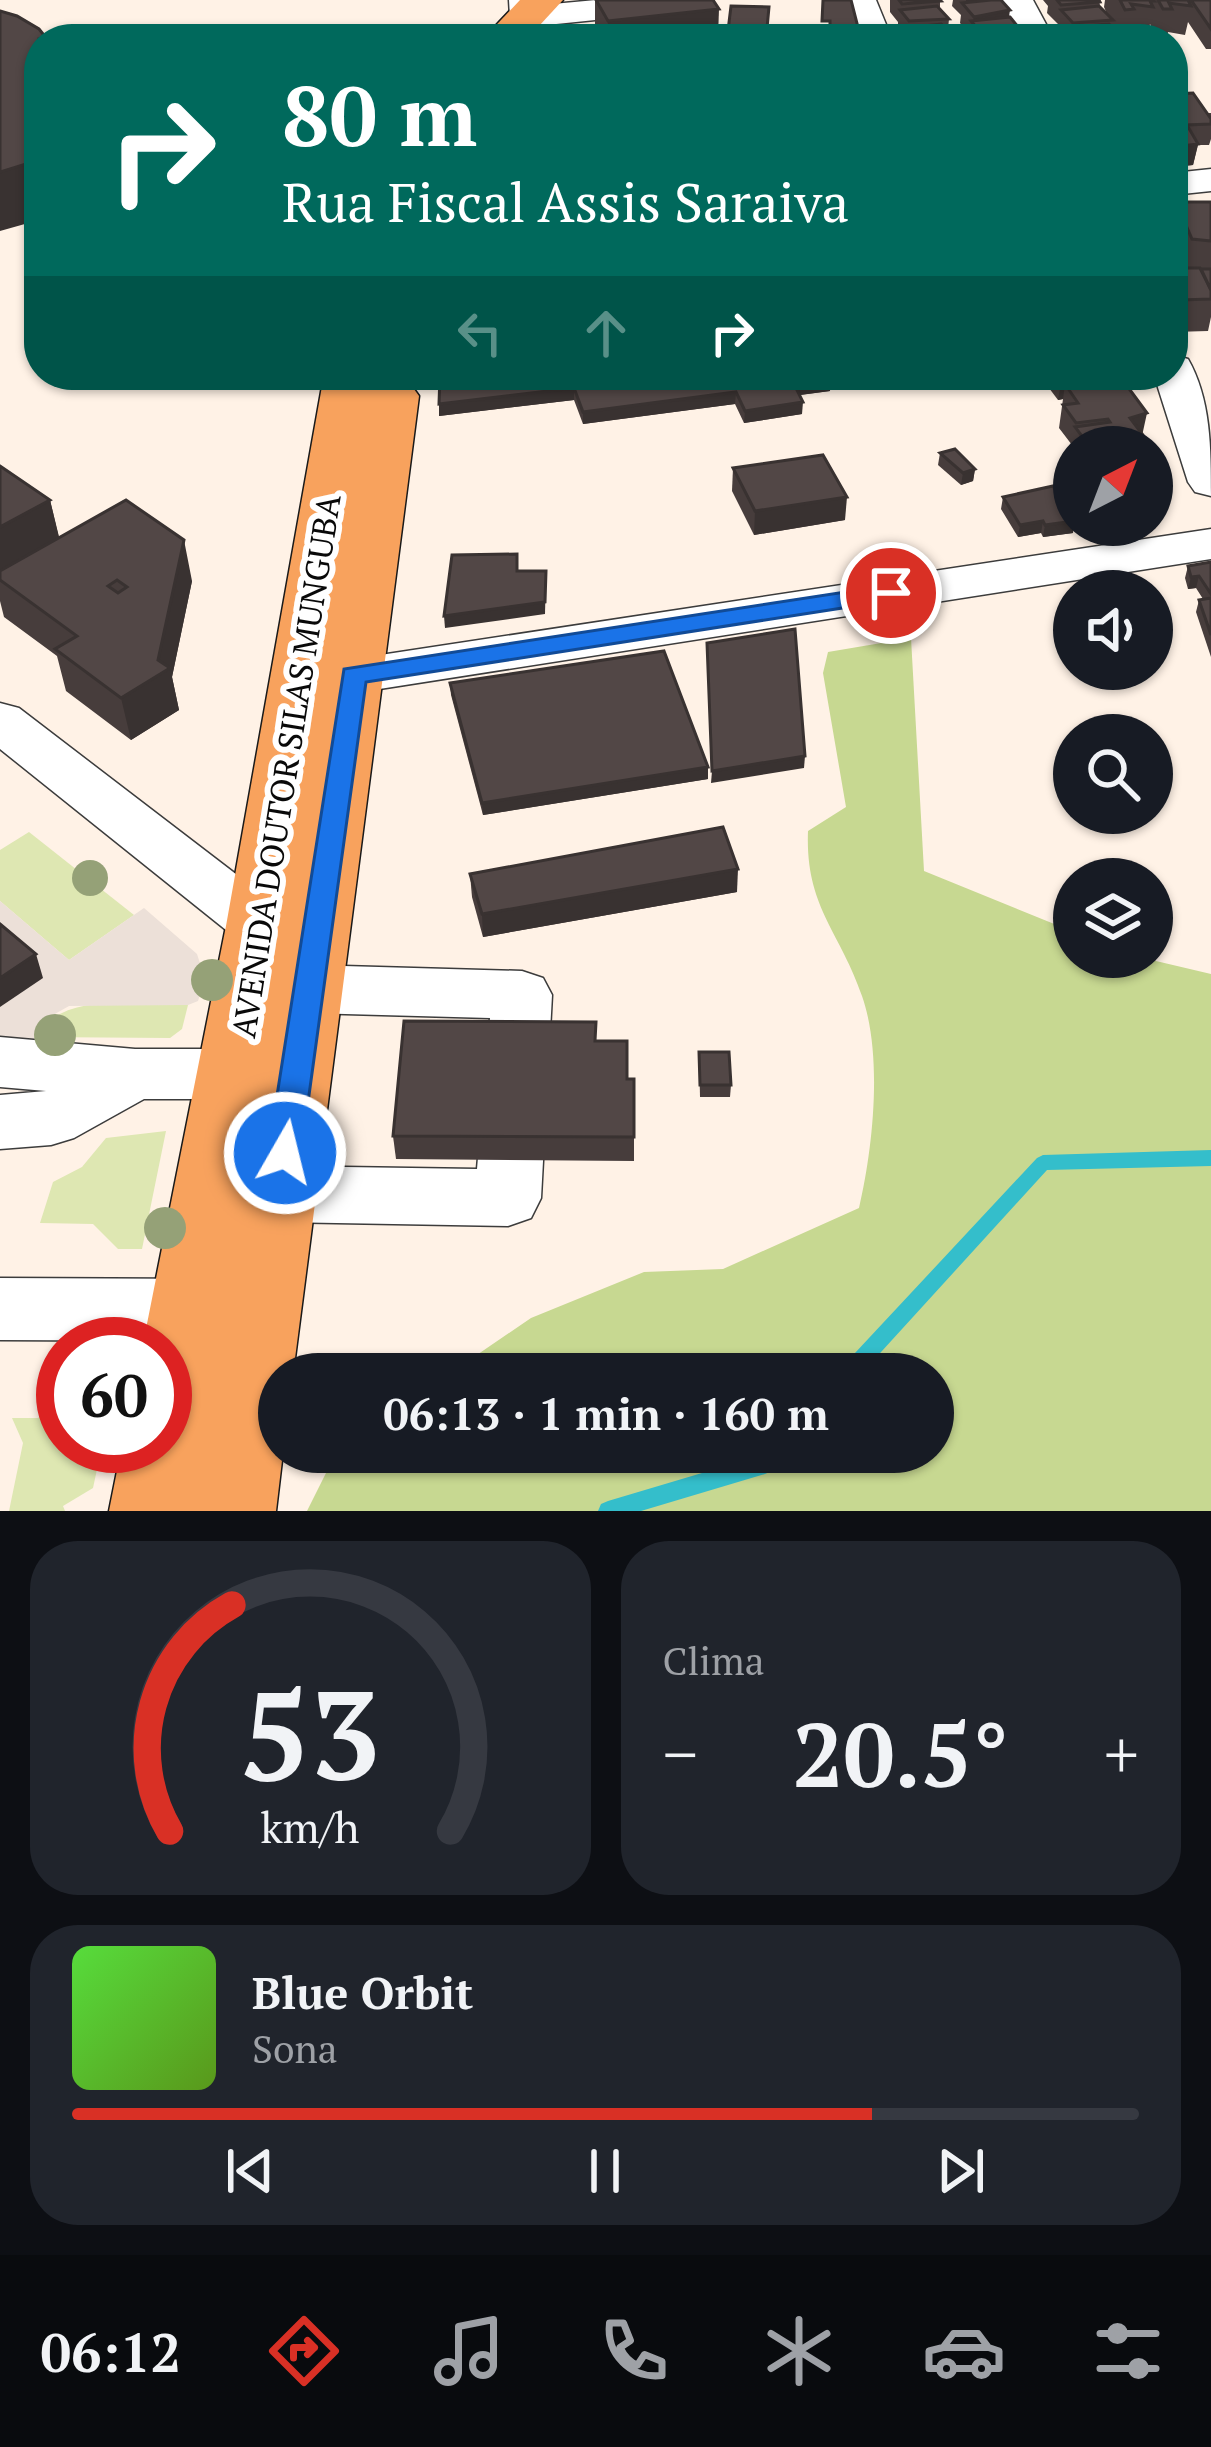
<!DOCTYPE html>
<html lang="pt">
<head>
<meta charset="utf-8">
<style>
  body { margin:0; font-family:"PT Serif",serif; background:#20242c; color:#f1f3f6; height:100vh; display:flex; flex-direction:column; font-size:45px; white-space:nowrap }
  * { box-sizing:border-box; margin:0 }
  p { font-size:39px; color:#9ea1a6 }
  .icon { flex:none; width:66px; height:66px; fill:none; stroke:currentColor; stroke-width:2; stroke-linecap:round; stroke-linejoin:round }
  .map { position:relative; height:1511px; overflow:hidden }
  .details { display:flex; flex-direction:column; gap:30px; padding:30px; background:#0d0f14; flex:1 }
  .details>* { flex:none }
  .guide { position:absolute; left:24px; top:24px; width:1164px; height:366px; border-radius:48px; box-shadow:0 3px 9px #0004; background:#00695c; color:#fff; overflow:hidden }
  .needle { width:78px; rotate:42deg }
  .buttons { position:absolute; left:1053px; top:426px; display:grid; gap:24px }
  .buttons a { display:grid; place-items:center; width:120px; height:120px; border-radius:50%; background:#171b24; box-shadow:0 3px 9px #0004; font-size:60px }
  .speed { position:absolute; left:36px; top:1317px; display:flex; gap:24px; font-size:60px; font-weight:700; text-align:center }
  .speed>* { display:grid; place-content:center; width:156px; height:156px; border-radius:50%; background:#171b24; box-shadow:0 3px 9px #0004; line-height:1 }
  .speed .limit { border:18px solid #d22; background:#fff; color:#111 }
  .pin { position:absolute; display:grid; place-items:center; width:102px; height:102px; color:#fff; margin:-51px; border:6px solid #fff; border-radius:50%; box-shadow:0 3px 12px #0007 }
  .me { position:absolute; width:132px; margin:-66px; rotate:8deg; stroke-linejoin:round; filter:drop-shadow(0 0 9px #0008) }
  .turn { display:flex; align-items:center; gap:42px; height:252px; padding:0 60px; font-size:54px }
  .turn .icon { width:156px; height:156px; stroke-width:2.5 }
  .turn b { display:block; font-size:84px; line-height:102px }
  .lanes { display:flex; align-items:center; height:114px; padding:0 60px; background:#0003; justify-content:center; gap:60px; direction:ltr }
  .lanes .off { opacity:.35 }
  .big { font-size:90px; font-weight:700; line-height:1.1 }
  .details .widget { flex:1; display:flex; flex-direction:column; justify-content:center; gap:18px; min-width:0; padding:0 42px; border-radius:48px; background:#20242c }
  .details .dial { align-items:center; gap:0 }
  .dial svg { height:312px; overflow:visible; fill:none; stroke:#363941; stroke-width:7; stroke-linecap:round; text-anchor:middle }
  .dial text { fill:#f1f3f6; stroke:none }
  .song { display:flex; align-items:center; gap:36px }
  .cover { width:144px; height:144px; border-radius:18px; background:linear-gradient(135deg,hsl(110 70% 55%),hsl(90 70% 35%)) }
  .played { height:12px; border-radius:6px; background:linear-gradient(90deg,#d93025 75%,#363941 75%) }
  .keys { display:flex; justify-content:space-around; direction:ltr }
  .heat { display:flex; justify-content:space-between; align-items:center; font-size:66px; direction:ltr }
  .details .tiles { flex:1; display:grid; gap:30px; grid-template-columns:1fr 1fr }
  .widget:last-child { grid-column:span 2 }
  .trip { position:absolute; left:258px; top:1353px; width:696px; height:120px; border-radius:60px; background:#171b24; box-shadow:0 3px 9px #0004; font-weight:700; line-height:120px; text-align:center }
  .tabs { display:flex; height:192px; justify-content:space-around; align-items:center; background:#090b0e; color:#9ea1a6 }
  .tabs .icon { width:84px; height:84px }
  .tabs .active { color:#d93025 }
  .tabs b { font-size:54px; color:#f1f3f6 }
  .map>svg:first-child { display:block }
</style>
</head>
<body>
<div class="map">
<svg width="1211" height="1511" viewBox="0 0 1211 1511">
  <rect width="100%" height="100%" fill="#fff2e6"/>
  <g fill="#dee7b2">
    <path d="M29 832 134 915 69 960 0 901V850Z"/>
    <path d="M188 1005 182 1029 170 1038 35 1037C65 989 138 1006 188 1005Z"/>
    <path d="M166 1131 142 1249H118L93 1224 40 1223 53 1182 82 1167 106 1138Z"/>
    <path d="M63 1400V1446H102L93 1488 63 1506 65 1511H9L23 1443 12 1418H38Z"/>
  </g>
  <path fill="#c7d891" d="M911 638 924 871 1074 932V957H1139L1211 974V1511H307L330 1465 346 1452H933V1374H449L531 1318 644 1272 723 1269 859 1208C873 1148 883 1056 862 996 840 931 805 907 808 831L846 807 823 673 828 652Z"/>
  <path fill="#ece0d8" d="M0 901 69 960 144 908 197 954 205 979 198 1001 188 1005 69 1006 46 1019 32 1043 0 1044Z"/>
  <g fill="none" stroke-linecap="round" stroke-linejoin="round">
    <g fill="#34becb" fill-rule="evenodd">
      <path d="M1211 1150V1166L1047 1170 861 1374H838L841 1368 1037 1158 1043 1155Z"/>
      <path d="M762 1452H785L772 1471 765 1474 641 1511H598L601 1504 608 1501 759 1456Z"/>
    </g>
    <defs>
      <g id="minor">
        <path d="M509 0H541L542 5 596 0H709L693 10 527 27 510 17Z"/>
        <path d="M844 0H876L892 39H858Z"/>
        <path d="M1001 0H1033L1054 39H1020Z"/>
        <path d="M1211 169V191L1173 195V173Z"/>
        <path d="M1173 355 1188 359C1211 399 1211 449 1211 496L1195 492 1188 482 1154 375H1173Z"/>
        <path d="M1211 529V559L354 693 336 688 328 676 336 664 354 659Z"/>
        <path d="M0 703 19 708 275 904 314 911 322 927 314 943 293 949 241 942 0 749Z"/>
        <path d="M309 965 522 971 543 978 552 995 541 1198 531 1218 508 1226 279 1222 256 1214 246 1194 256 1174 279 1166 477 1169 490 1018 309 1013 288 1006 279 989 288 972Z"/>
        <path d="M0 1037 135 1049H235L257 1056 266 1074 257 1092 235 1099H144L74 1138 51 1145 0 1149V1095L46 1091 0 1087Z"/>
        <path d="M0 1278 220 1279 245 1288 255 1310 245 1332 220 1341 0 1340Z"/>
      </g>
      <g id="major">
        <path d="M520 0H563L527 39H483Z"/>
        <path d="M324 375H378L376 384 392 380 411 385 419 396 293 1374H279V1452H283L276 1511H109L122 1446H165V1344H143L226 926Z"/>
      </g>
    </defs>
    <use href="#minor" stroke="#3c3c3c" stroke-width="3"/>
    <use href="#major" stroke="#1a1a1a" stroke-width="3"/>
    <use href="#minor" fill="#fff" fill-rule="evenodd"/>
    <use href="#major" fill="#f8a25d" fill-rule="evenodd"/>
  </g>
  <g fill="#95a177">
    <circle cx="90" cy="878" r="18"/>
    <circle cx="212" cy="980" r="21"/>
    <circle cx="55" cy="1035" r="21"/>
    <circle cx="165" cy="1228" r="21"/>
  </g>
  <g fill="#473d3c">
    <path d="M595 0H713L718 30 725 29 724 39H550L600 35 595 26Z"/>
    <path d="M890 0H940V9L949 19 948 29 957 39H905L898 30V22L890 12Z"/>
    <path d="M953 0H1001L1022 39H969V34L960 23 961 15 952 6Z"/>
    <path d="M1043 0H1099L1100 6 1107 14 1104 7 1105 0H1211V49H1206L1188 22 1185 35 1168 32 1167 37 1157 38 1150 24 1147 36 1130 33 1129 38 1123 39H1066L1058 30 1059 25 1047 13 1048 6Z"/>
    <path d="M1173 94 1207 113H1211V139L1209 145H1198L1193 165 1173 167Z"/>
    <path d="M1176 202H1211V317L1208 331 1173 332V268H1184L1173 241V214Z"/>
    <path d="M440 375H877L876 384 830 389V391L799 395 802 414 744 423 735 404 583 424 574 400 439 416Z"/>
    <path d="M1048 375H1128L1126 385 1142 434 1152 447H1074V454L1071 450 1072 445 1059 428 1063 399 1058 400 1046 384Z"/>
    <path d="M940 453 975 469 973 481 961 485 938 465Z"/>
    <path d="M0 466 50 500 59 538 192 581 172 677 179 710 131 740 66 691 57 656 4 617 0 601Z"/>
    <path d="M733 468 845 520 754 535 732 491Z"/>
    <path d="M1003 497 1073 533 1043 537 1041 533 1018 537 1001 509Z"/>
    <path d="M1211 562V657L1196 612 1199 600 1203 599 1196 588 1188 589 1185 578 1188 566Z"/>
    <path d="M450 683 708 767V779L483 815 451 695Z"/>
    <path d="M470 874 737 892 483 937 472 897Z"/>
    <path d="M595 1041 627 1079 634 1137V1161L396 1159 393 1136Z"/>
    <path d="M699 1052 731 1085 730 1097H700Z"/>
  </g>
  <g fill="#393231">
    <path d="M966 0H1000L1010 10 1007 30 1019 28 1018 39H983V35L973 23 974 17 966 7Z"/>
    <path d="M719 9 718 37 607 39 608 21Z"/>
    <path d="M1198 144 1193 165 1173 167V147Z"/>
    <path d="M39 160V220L0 231V172Z"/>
    <path d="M598 375H635V380L598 386Z"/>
    <path d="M1074 376 1071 392 1065 384 1063 399 1058 400 1062 377Z"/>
    <path d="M831 380 830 391 793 396 794 384Z"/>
    <path d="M574 388V400L439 416V404Z"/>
    <path d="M736 392 735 404 583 424V412Z"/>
    <path d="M803 402 802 414 744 423 745 411Z"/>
    <path d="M1147 413 1142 436 1130 418Z"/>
    <path d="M1162 461 1157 484 1152 485V463Z"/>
    <path d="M975 469 973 481 961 485 963 473Z"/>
    <path d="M847 497 845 520 754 535 755 511Z"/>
    <path d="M50 500 60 541 0 574V527Z"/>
    <path d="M1043 521 1041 533 1018 537 1020 525Z"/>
    <path d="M1074 521 1073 533 1043 537 1045 525Z"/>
    <path d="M184 540 192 581 172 677 179 710 131 740 121 698 158 660Z"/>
    <path d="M546 571 545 614 445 628 444 616Z"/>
    <path d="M1199 576 1196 588 1188 589 1191 577Z"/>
    <path d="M805 756 804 768 711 783 712 771Z"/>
    <path d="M708 767V779L483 815 482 803Z"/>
    <path d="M738 869 737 892 483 937 482 914Z"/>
    <path d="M36 954 43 978 0 1007V978Z"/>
  </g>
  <g fill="#524746" stroke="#393231" stroke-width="3" fill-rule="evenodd">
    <path d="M596 0H713L719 9 608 21Z"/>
    <path d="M823 0H851L861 39H817L819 26H830V21H822Z"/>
    <path d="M899 0H940L941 1 902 4Z"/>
    <path d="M991 0H1001L1010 10 974 17 962 3Z"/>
    <path d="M1057 0H1099L1100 2 1061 5Z"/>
    <path d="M1120 0H1153L1154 1H1150L1153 7 1131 4 1134 9 1125 10Z"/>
    <path d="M1158 0H1188L1191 6 1169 3 1172 9H1163Z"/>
    <path d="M1191 0H1211V29Z"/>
    <path d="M731 6 769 7 766 39H727Z"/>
    <path d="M937 6 949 19 909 21 900 10Z"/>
    <path d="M1099 6 1113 20 1073 23 1061 10Z"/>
    <path d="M0 11 17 16 39 29 47 39H39V160L0 172Z"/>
    <path d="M1010 17 1019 28 983 35 971 21Z"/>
    <path d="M941 24 957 37 917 39 908 28Z"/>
    <path d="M1109 24 1123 37 1082 39 1070 27Z"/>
    <path d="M682 28 687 39H550Z"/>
    <path d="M725 29 723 39H695L694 32Z"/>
    <path d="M1018 34 1022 39 979 38Z"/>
    <path d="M1193 93 1211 119V124L1187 125 1198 144 1173 147V112H1179L1173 102V94Z"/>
    <path d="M1176 202H1211V241L1192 239Z"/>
    <path d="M1173 268H1200L1211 290V299L1180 300 1173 287Z"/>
    <path d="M1201 269H1211V290Z"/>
    <path d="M440 375H599L603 385 639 380 637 375H830L831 380 794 384 803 402 745 411 736 392 583 412 574 388 439 404Z"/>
    <path d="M1061 375H1119L1147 413 1130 418 1152 447H1090L1075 427 1110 422 1108 419 1076 423 1063 405 1078 403 1065 384 1081 382 1074 376 1062 377Z"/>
    <path d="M1152 447 1162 461 1152 463Z"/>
    <path d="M955 449 975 469 963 473 940 453Z"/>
    <path d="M823 455 847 497 755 511 733 468Z"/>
    <path d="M0 466 50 500 0 527Z"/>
    <path d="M1053 486 1074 521 1045 525 1043 521 1020 525 1003 497Z"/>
    <path d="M126 500 184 540 158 660 170 668 121 698 55 649 77 636 0 580V571ZM117 580 127 587 118 593 108 586Z"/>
    <path d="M517 554V571H546L545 602 444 616 452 555Z"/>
    <path d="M1211 562V594L1199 576 1191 577 1188 566Z"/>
    <path d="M1211 598V635L1199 600Z"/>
    <path d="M795 629 805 756 712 771 707 643Z"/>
    <path d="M664 651 708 767 482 803 450 683Z"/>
    <path d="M723 827 738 869 482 914 470 874Z"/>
    <path d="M0 924 36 954 0 978Z"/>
    <path d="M404 1021 596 1022 595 1041H627V1079H634V1137L393 1136Z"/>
    <path d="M699 1052H729L731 1085H700Z"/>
  </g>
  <path fill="#1a73e8" stroke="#114b97" stroke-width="3" d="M891 585 904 593 900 599 366 682 301 1153 296 1163 285 1167 273 1163 268 1153 344 669Z"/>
  <g text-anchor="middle" stroke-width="12" stroke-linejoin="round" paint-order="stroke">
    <g font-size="33" fill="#090909" stroke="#fff">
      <text transform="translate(286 766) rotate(-81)" y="12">AVENIDA DOUTOR SILAS MUNGUBA</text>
    </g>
  </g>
</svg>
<div class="buttons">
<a><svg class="needle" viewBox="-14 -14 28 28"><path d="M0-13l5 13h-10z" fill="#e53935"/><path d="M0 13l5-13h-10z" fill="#9ea1a6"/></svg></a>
<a><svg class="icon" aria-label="sound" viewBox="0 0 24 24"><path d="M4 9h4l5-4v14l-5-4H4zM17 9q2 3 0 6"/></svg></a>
<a><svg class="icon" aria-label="search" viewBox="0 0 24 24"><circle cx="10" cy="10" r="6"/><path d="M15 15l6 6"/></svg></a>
<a><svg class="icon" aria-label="layers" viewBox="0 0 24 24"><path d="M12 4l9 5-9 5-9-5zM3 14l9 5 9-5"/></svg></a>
</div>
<div class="speed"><div class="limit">60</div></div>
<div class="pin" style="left:891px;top:593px;background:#d93025"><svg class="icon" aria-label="arrive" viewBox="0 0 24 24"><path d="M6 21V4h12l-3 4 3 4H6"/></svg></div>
<svg class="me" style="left:285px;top:1153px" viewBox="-20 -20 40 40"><circle r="17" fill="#1a73e8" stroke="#fff" stroke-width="3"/><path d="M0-11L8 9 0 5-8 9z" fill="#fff"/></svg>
<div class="trip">06:13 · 1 min · 160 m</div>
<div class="guide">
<div class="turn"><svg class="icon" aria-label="right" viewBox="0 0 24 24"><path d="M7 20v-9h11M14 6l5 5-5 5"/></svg><div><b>80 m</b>Rua Fiscal Assis Saraiva</div></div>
<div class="lanes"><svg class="icon off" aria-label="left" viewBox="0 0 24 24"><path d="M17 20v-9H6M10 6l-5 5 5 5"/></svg><svg class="icon off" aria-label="ahead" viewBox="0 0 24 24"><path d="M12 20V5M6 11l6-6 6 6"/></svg><svg class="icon" aria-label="right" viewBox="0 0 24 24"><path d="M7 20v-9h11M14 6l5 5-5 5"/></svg></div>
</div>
</div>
<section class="details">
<div class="tiles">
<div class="widget dial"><svg viewBox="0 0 100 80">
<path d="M14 69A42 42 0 1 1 86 69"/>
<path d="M14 69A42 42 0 0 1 30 11" stroke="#d93025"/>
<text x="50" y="56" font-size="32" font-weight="700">53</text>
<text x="50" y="72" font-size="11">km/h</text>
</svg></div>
<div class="widget"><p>Clima</p>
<div class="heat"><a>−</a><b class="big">20.5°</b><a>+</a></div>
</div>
<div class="widget">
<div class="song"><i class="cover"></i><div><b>Blue Orbit</b><p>Sona</p></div></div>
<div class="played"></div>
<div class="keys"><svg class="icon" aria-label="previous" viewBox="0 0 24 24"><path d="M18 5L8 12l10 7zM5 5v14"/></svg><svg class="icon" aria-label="pause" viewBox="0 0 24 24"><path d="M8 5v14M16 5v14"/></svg><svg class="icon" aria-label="next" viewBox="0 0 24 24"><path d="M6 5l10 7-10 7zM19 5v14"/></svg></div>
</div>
</div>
</section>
<nav class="tabs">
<b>06:12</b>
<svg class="icon active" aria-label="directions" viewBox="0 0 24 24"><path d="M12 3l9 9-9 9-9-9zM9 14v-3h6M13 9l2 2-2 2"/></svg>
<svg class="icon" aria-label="music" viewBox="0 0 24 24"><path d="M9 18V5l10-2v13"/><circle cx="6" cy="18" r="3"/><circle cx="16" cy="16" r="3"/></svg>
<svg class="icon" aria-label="phone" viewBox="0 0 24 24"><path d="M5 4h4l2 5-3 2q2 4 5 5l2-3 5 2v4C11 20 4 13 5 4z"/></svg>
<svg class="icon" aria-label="climate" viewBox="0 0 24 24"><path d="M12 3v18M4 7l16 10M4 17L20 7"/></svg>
<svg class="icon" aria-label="car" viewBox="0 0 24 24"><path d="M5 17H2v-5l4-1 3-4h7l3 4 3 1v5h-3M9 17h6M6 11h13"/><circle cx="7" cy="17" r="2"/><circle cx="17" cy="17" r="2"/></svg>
<svg class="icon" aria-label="filters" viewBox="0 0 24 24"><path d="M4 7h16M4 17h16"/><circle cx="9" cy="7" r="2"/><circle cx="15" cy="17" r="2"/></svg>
</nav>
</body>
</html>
